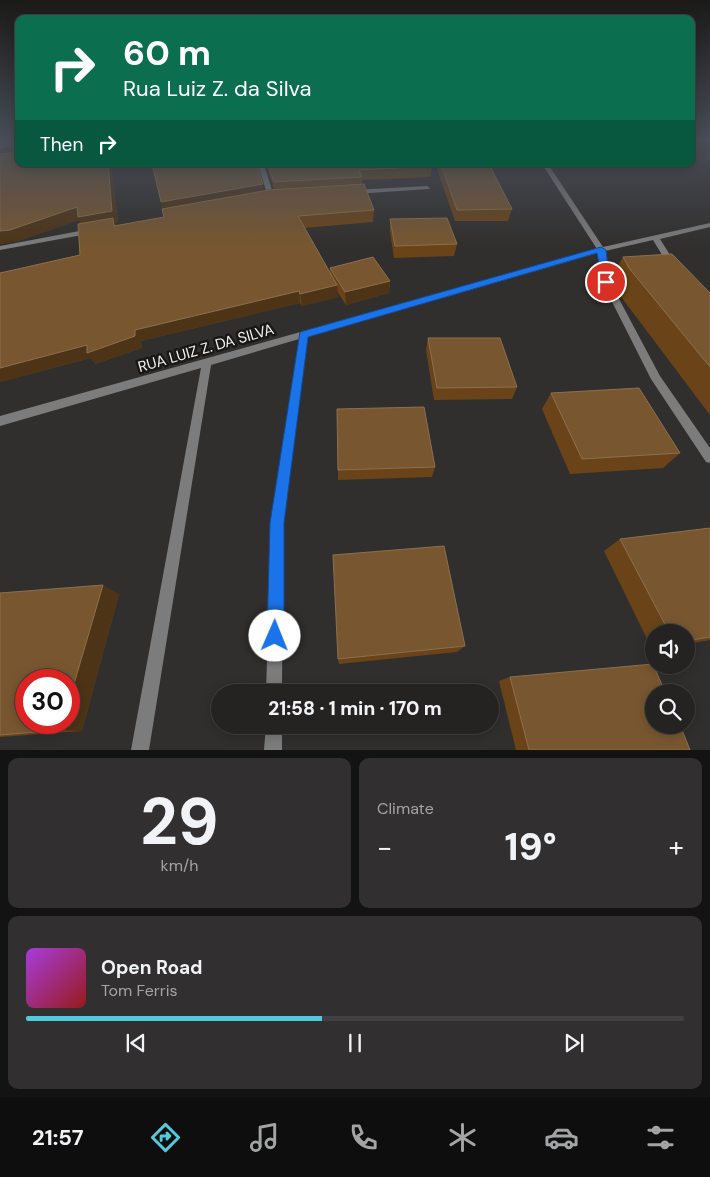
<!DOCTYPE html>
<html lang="en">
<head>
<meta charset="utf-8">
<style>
  body { margin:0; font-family:"DM Sans",sans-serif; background:#312f2f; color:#f1f3f6; height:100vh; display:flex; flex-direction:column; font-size:19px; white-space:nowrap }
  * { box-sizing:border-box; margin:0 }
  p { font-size:16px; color:#a3a4a5 }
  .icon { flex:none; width:28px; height:28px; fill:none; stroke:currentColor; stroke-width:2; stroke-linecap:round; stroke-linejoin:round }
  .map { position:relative; height:750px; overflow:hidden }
  .panel { display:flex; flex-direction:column; gap:8px; padding:8px; background:#141313; flex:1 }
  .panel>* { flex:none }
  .hud { position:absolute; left:15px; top:15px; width:680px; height:152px; border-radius:10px; box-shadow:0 2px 12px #0003,0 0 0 1px #424040; background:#0b6e4f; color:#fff; overflow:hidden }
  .controls { position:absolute; left:645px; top:624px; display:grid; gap:10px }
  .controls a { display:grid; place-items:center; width:50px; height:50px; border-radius:50%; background:#252322; box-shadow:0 2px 12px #0003,0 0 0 1px #424040; font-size:25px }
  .speed { position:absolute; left:15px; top:669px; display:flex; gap:10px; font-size:25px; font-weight:700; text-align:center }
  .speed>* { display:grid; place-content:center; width:65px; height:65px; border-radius:50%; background:#252322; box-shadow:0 2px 12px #0003,0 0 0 1px #424040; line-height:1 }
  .speed .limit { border:8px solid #d22; background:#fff; color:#111 }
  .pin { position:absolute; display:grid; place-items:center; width:42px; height:42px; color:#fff; margin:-21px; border:2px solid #fff; border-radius:50%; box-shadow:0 1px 5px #0007 }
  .me { position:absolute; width:55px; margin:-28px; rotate:1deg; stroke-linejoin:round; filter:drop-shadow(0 0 4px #0008) }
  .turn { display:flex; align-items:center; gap:18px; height:105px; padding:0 25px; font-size:22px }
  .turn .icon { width:65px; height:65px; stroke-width:2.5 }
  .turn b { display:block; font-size:35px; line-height:42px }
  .then { display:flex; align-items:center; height:48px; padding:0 25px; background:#0003; gap:10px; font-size:19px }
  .big { font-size:38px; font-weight:800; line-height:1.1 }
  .panel .widget { flex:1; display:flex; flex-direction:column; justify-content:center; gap:8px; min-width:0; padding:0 18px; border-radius:10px; background:#312f2f }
  .panel .dial { align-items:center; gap:0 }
  .dial b { font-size:65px; line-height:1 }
  .song { display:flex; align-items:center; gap:15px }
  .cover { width:60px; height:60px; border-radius:8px; background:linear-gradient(135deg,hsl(280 70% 55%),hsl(0 70% 35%)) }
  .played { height:5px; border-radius:2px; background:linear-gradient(90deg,#53cadc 45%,#424040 45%) }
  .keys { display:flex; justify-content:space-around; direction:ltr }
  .heat { display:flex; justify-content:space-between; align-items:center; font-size:28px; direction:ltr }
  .panel .tiles { flex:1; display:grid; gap:8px; grid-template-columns:1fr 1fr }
  .widget:last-child { grid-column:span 2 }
  .trip { position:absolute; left:211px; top:684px; width:288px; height:50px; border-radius:25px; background:#252322; box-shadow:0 2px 12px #0003,0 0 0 1px #424040; font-weight:800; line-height:50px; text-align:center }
  .menu { display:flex; height:80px; justify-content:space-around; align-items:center; background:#0f0e0e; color:#a3a4a5 }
  .menu .icon { width:35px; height:35px }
  .menu .current { color:#53cadc }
  .menu b { font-size:22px; color:#f1f3f6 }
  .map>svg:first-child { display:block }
</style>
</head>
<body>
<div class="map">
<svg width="710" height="750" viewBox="0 0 710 750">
  <rect width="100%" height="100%" fill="#312f2d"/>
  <path fill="#463132" d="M691 142H710V162L691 158Z"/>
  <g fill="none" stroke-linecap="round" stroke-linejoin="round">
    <g fill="#7d7c7c" fill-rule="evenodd">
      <path d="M258 164H264L274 197 273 198 268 197Z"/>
      <path d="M542 164H548L603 247 710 223V227L660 239 677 266 676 268H670L653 240 605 251 610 282 660 376 710 448V463L706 462 651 379 602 282 598 253 308 337 283 523 282 692H266L271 523 299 339 211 365 149 750H131L201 368 0 426V416L597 249Z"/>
      <path d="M427 186 430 188 429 189 354 194 351 192 354 190Z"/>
      <path d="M90 229 94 231 93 233 0 250V246Z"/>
      <path d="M266 725H282V750H264Z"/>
    </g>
  </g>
  <g fill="#6a4418">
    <path d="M0 142 19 164H111L118 222 115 223 116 226 164 217 163 209 161 202 274 189 266 164H431L432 166 431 177 362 180V184L374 210 373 222 304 228 330 273V268L390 281 389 293 346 305 337 291 338 297 302 306 300 303 141 341 142 348 95 364 91 358 0 382V273L80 255 81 224 79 220 18 241 0 244Z"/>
    <path d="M438 164H489L512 209 508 221H455L437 169Z"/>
    <path d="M390 219 457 244 454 256 394 258 390 231Z"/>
    <path d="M623 257 710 293V415L616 290 611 278Z"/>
    <path d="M428 338 517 387 512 399 434 400 426 350Z"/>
    <path d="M551 393 680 453 663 468 570 474 542 409Z"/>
    <path d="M435 467 432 477 338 480V470Z"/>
    <path d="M710 528V640L686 644V632H654V649H652L604 551 620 539Z"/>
    <path d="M0 593 119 594 82 731 0 737Z"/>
    <path d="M465 646 457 652 339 664 338 659Z"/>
    <path d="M510 677 690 750H516L499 681Z"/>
  </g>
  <g fill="#4d3417">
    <path d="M13 145 19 155 0 160V148Z"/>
    <path d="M108 164H111L118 222 115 223 118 230 84 228 79 220 18 241 0 244V231Z"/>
    <path d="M263 184 265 195 165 213 161 202Z"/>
    <path d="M390 281 389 293 346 305 345 292Z"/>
    <path d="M337 285 338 297 302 306 300 294Z"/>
    <path d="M299 291 300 303 141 341 142 348 95 364 91 358 0 382V368L135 330Z"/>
    <path d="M103 585 119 594 82 731 60 730 62 722H69V701Z"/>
  </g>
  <g fill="#785730" stroke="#8c704e">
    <path d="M0 142H19V164H108L112 211 78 217 77 207 10 230 0 231V154L14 152 13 145 0 148Z"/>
    <path d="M152 164H257L263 184 161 202Z"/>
    <path d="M268 164H431L432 166 359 170 362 177 274 182Z"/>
    <path d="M441 164H489L512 209 457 210Z"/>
    <path d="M364 184 374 210 298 216 337 285 300 294 299 291 135 330V336L87 353V345L0 368V273L80 255 78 224 113 218 114 226 164 217 162 209 269 190Z"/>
    <path d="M447 218 457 244 395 246 390 219Z"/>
    <path d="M672 254 710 293V367L629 268 623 257Z"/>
    <path d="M373 257 390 281 345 292 330 268Z"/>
    <path d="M428 338H500L517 387 437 388Z"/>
    <path d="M639 388 680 453 582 459 551 393Z"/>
    <path d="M424 407 435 467 338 470 337 409Z"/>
    <path d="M710 528V637L686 641V632H669L620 539Z"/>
    <path d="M444 546 465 646 338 659 333 555Z"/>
    <path d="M103 585 69 701V680H26V722H62L60 730 0 735V593Z"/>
    <path d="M653 664 665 692H654V725H680L690 750H529L510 677Z"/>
  </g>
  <linearGradient id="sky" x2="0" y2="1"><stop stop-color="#1b1a19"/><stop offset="0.57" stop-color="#484d57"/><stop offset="1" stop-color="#484d57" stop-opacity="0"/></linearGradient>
  <rect width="710" height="247" fill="url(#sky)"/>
  <path fill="#1a73e8" stroke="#114b97" d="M601 247 606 250 610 284 602 282 597 253 308 337 284 523V636L281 642 275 645 269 642 267 636 270 523 300 332Z"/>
  <g text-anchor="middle" stroke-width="5" stroke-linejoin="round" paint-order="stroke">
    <g font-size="15" fill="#f5f4f3" stroke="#191817">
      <text transform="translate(206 348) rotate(-16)" y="5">RUA LUIZ Z. DA SILVA</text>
    </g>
  </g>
</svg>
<div class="controls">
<a><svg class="icon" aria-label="sound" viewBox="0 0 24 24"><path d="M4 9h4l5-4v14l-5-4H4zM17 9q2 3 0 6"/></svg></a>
<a><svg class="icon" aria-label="search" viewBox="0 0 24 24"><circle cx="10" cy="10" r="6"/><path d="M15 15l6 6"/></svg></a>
</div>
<div class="speed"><div class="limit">30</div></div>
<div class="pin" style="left:606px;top:282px;background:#d93025"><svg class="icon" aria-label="arrive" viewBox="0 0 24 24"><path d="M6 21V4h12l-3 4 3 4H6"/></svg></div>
<svg class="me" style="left:275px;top:636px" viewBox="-20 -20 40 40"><circle r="19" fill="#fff"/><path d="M0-13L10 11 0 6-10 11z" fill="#1a73e8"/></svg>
<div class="trip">21:58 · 1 min · 170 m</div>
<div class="hud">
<div class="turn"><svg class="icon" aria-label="right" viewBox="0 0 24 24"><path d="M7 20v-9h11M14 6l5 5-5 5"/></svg><div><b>60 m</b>Rua Luiz Z. da Silva</div></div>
<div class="then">Then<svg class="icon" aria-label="right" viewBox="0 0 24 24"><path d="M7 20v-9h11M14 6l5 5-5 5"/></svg></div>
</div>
</div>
<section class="panel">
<div class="tiles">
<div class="widget dial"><b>29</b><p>km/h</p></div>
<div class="widget"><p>Climate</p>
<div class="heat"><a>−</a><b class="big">19°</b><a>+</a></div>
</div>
<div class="widget">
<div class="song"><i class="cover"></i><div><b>Open Road</b><p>Tom Ferris</p></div></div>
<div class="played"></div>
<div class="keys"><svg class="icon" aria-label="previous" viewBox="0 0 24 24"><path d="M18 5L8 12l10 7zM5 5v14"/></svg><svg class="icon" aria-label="pause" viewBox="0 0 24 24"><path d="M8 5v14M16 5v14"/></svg><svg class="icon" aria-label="next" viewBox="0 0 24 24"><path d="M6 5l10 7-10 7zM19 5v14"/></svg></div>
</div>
</div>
</section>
<nav class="menu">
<b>21:57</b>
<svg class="icon current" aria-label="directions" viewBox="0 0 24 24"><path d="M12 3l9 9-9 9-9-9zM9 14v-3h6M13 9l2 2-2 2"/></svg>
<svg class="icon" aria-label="music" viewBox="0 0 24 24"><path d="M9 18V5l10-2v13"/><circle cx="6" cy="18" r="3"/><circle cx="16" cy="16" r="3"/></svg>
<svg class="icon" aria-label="phone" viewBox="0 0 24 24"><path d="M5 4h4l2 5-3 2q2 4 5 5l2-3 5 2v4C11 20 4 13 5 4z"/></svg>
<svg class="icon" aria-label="climate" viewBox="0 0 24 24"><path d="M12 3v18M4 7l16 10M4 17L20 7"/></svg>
<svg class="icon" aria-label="car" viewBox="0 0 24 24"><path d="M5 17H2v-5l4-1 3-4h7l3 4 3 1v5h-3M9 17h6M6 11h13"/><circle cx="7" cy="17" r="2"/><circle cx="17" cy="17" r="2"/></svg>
<svg class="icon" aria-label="filters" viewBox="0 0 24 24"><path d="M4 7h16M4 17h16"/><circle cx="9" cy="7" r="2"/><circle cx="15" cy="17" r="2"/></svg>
</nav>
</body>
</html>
